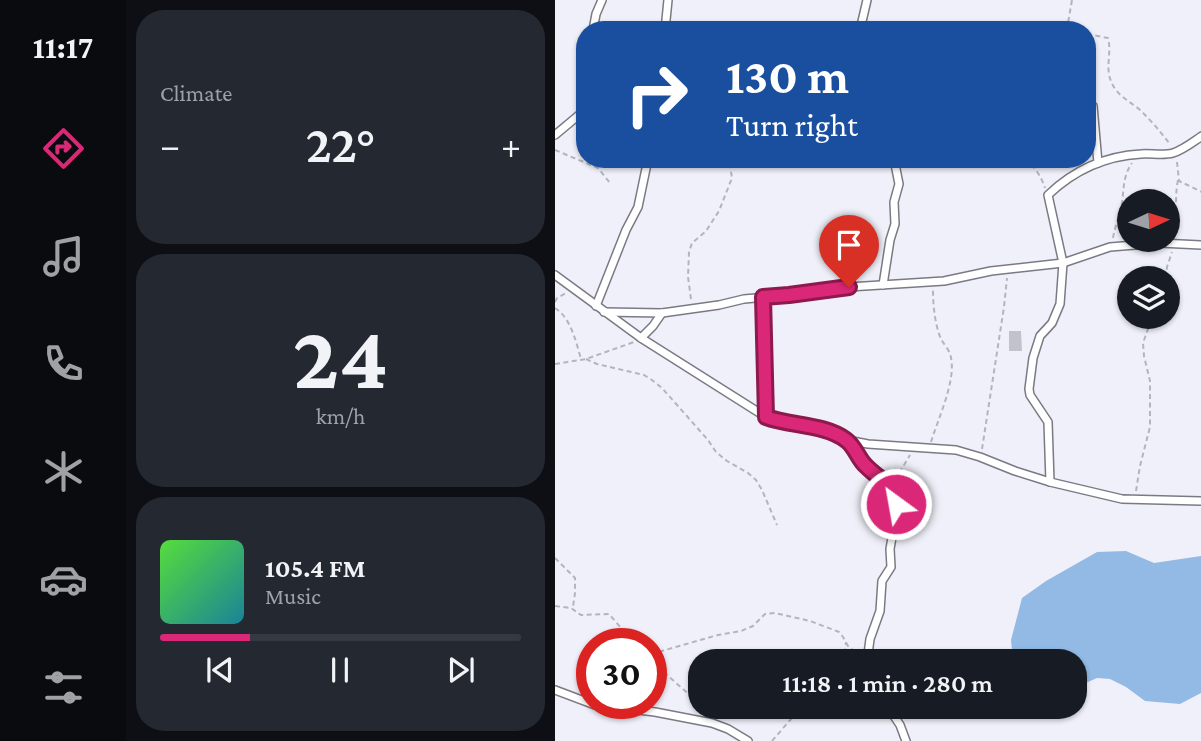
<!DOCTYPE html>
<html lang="en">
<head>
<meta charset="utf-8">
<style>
  body { margin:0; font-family:"Crimson Pro",serif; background:#242831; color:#f1f3f6; height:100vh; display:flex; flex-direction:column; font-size:26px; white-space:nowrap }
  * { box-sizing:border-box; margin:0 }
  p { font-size:23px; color:#9ea1a6 }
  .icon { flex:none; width:38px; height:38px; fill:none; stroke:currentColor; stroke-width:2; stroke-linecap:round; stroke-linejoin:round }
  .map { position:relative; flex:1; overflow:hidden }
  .side { display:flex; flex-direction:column; gap:10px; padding:10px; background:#0d0f14; width:429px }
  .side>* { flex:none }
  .banner { position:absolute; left:21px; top:21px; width:520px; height:147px; border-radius:28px; box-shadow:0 2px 5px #0004; background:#1a4fa0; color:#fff; overflow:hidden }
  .needle { width:46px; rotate:86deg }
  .controls { position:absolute; left:562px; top:189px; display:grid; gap:14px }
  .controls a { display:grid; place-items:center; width:63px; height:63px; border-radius:50%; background:#171b24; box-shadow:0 2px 5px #0004; font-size:35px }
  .speed { position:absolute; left:21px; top:628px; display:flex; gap:14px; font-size:35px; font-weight:700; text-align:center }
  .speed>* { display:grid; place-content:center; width:91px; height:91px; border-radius:50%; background:#171b24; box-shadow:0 2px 5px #0004; line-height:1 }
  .speed .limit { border:10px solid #d22; background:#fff; color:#111 }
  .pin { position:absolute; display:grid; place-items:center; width:60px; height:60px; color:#fff; margin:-72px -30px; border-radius:50% 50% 50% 0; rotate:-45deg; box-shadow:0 0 7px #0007 }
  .pin .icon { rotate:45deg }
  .me { position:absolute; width:77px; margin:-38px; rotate:328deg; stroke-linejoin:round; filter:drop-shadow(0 0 5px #0008) }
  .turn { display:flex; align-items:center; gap:24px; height:147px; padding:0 35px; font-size:32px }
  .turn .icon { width:91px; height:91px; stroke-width:2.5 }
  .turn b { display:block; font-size:49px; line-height:60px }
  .big { font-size:52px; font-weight:600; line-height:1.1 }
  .side .tile { flex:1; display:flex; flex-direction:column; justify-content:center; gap:10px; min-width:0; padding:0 24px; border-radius:28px; background:#242831 }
  .side .dial { align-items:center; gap:0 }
  .dial b { font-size:91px; line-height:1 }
  .song { display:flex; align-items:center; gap:21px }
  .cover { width:84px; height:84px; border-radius:10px; background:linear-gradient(135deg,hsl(110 70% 55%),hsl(190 70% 35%)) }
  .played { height:7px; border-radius:4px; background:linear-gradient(90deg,#db2777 25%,#363941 25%) }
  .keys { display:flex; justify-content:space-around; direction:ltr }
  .heat { display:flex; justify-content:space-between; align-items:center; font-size:38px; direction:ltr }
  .trip { position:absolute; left:133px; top:649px; width:399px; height:70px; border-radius:28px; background:#171b24; box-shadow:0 2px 5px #0004; font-weight:600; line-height:70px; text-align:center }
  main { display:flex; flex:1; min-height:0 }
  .menu { display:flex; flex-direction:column; width:126px; justify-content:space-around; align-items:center; background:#090b0e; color:#9ea1a6 }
  .menu .icon { width:49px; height:49px }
  .menu .on { color:#db2777 }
  .menu b { font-size:32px; color:#f1f3f6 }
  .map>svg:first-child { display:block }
</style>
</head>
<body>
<main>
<nav class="menu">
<b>11:17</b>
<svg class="icon on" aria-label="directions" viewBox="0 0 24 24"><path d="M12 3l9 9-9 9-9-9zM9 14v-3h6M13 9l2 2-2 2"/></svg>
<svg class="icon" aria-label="music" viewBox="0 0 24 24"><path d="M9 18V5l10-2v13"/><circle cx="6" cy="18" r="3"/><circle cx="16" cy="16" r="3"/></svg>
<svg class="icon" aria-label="phone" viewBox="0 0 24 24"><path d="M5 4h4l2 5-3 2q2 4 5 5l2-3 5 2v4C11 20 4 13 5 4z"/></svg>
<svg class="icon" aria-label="climate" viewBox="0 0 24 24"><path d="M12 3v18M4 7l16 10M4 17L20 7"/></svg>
<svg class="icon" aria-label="car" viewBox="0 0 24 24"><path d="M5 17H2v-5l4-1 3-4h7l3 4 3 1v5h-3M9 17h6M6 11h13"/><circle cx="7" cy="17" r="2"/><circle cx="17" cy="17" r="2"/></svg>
<svg class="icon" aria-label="filters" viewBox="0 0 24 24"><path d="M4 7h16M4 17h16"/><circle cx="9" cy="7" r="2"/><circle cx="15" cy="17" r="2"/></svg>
</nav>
<section class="side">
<div class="tile"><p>Climate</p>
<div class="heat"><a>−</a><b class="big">22°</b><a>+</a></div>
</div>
<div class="tile dial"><b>24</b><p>km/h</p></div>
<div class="tile">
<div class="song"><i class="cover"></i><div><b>105.4 FM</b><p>Music</p></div></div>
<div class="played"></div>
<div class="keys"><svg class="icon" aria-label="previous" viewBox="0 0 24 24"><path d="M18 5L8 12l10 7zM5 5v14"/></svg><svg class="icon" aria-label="pause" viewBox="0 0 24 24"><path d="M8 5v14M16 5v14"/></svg><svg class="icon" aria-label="next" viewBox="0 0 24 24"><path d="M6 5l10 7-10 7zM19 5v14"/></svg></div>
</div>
</section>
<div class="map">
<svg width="647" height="741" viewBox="0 0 647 741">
  <rect width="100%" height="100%" fill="#f0f0fa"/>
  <path fill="#93bae4" d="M571 551 599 563 646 556V693L625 704 590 701 571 687 555 679 542 678 524 686 520 685V662L458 661 456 640 467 598 491 581 542 552Z"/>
  <path fill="#c2c2cc" d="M454 331H466L467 351H454Z"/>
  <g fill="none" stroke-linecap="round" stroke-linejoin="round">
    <defs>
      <g id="street">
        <path d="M38 30 41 14 47 0"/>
        <path d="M110 30 113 0"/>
        <path d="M305 30 312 0"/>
        <path d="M538 106 543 163"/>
        <path d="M0 135 30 110"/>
        <path d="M0 275 86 338 211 417 227 422 266 429 292 440 313 444 401 450 425 457 460 471 495 482 567 499 647 501"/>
        <path d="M328 285 335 240 340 224 339 202 344 184 339 159"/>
        <path d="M208 297 211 417"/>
        <path d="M41 306 71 230 83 207 93 159"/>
        <path d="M49 312 107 313 164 305 189 299 235 295 294 287 389 281 436 271 508 263 555 247 605 243 647 245"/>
        <path d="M86 338 98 326 107 313"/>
        <path d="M293 441 309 465 335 486 340 498 342 509 335 549 336 567 327 581 325 611 315 639 312 662"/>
        <path d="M495 482 493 422 475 395 474 389 478 358 485 336 497 323 505 304 508 263 493 195C518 171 550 156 586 154 596 153 608 156 618 153 628 150 638 142 647 136"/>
        <path d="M0 690 40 705 100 712 157 723 173 729 193 741"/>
        <path d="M333 707 345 725 351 741"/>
      </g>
    </defs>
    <use href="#street" stroke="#7b7a84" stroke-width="10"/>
    <g stroke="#b4b4bc" stroke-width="2" stroke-dasharray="5 3.5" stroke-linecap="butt">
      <path d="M515 30 513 23 517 0"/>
      <path d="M532 34 553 38C557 52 550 68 556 81 562 98 579 102 590 115 599 124 607 134 615 144"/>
      <path d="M0 150 43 168 55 183"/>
      <path d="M470 159C480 167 486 176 490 188"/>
      <path d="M622 162 624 181 647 192"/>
      <path d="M620 236C623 217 619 199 623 180"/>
      <path d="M558 238C560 226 565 215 567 203 569 188 568 176 577 163"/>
      <path d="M611 278 612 267 617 252"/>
      <path d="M136 299 133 277 134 252 137 243 151 231 164 211 177 178 174 159"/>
      <path d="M0 302 2 298 11 293"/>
      <path d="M0 308C16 318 21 342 26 359"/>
      <path d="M31 359 42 364 89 375 97 380 107 388 153 440 161 452 172 461 193 473 201 480 207 490 222 525"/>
      <path d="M0 364 31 359 79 342"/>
      <path d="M376 442C383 419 401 381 396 358 395 350 389 345 386 339 380 325 378 306 378 290"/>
      <path d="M427 449 449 307 452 278"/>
      <path d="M340 480 355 455"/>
      <path d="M581 491 585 466 595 427V381L589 356 588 343 594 326 600 317"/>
      <path d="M0 558 20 578V593L18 607"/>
      <path d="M0 606 16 608 26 615 54 614 80 644"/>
      <path d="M96 654 163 635 186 631 198 626 210 614 220 613 255 621 284 632 288 637 293 646 306 657"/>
      <path d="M96 661 145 704"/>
      <path d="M289 662 291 642"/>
      <path d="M149 707 156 715"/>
      <path d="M217 741 236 719 249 707"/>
    </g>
    <use href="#street" stroke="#fff" stroke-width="7"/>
  </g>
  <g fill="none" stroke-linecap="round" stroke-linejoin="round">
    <defs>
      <path id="route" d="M294 287 234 295 208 297 211 417C235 426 270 424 291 440 300 446 303 459 311 466 326 481 336 482 341 504"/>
    </defs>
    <use href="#route" stroke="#8e194d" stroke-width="18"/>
    <use href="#route" stroke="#db2777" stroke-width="12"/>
  </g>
</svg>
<div class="controls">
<a><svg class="needle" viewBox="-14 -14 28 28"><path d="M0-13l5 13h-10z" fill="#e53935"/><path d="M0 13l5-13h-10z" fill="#9ea1a6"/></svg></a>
<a><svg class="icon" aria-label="layers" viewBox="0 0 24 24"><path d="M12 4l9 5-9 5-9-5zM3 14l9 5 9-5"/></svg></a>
</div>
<div class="speed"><div class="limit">30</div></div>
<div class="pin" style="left:294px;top:287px;background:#d93025"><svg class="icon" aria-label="arrive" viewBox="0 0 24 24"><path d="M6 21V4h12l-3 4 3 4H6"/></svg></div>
<svg class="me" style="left:341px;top:504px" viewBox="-20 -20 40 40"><circle r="17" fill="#db2777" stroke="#fff" stroke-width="3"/><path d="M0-11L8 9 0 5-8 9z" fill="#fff"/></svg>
<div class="trip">11:18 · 1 min · 280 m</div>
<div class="banner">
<div class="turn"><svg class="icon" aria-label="right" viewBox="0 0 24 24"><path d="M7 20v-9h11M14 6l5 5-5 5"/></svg><div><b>130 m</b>Turn right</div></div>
</div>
</div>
</main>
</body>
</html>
